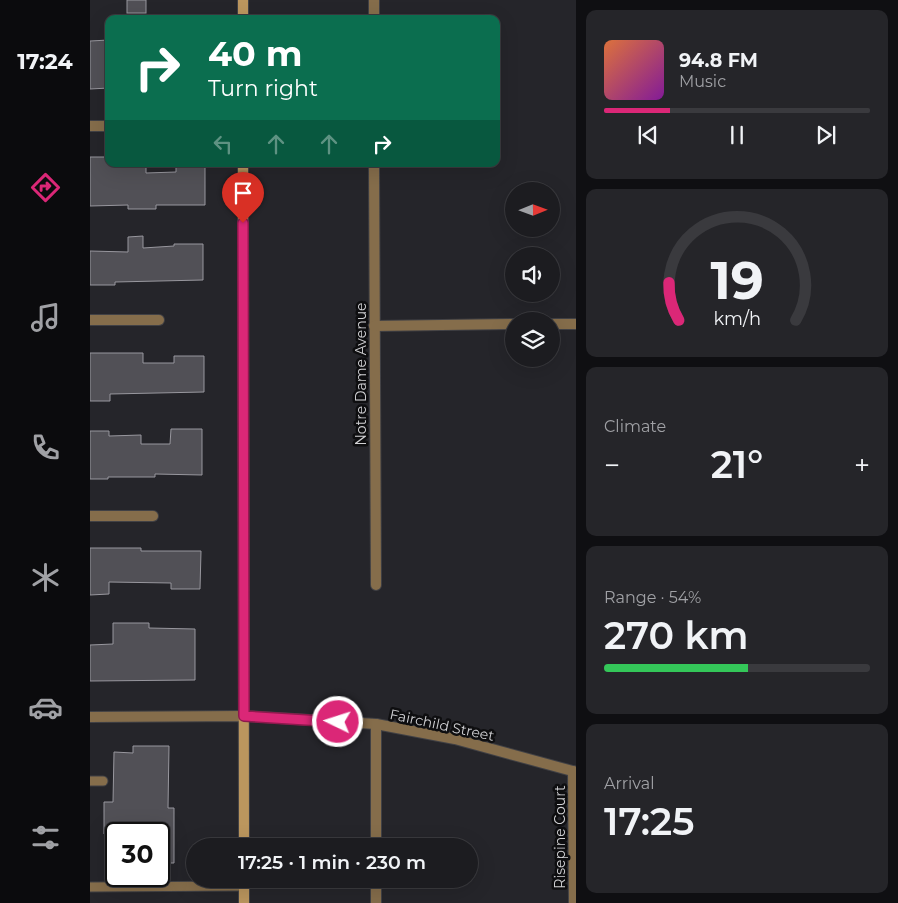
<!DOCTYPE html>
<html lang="en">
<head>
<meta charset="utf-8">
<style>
  body { margin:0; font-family:Montserrat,sans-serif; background:#252529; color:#f1f3f6; height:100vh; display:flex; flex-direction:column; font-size:19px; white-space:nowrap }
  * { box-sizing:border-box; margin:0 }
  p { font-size:16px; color:#a0a1a5 }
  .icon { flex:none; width:28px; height:28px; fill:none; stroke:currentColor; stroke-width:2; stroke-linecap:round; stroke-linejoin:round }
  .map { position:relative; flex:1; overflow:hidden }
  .side { display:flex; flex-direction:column; gap:10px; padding:10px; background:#0f0f12; width:322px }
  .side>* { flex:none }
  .guide { position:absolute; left:15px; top:15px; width:395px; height:152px; border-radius:10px; box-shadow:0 5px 20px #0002,0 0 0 1px #3a3a3e; background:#0b6e4f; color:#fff; overflow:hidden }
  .needle { width:32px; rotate:89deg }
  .fabs { position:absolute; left:415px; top:182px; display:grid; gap:10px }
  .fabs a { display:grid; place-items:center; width:55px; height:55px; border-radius:50%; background:#1c1c20; box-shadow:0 5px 20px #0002,0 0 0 1px #3a3a3e; font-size:25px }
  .speed { position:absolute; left:15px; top:822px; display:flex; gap:10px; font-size:25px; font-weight:700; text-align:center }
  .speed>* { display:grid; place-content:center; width:65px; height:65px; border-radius:50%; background:#1c1c20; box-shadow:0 5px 20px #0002,0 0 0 1px #3a3a3e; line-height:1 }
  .speed .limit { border:2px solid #111; border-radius:8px; background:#fff; color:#111 }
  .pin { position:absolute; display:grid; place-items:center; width:42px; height:42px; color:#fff; margin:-51px -21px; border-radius:50% 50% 50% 0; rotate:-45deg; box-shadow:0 0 5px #0007 }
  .pin .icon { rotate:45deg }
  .me { position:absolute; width:55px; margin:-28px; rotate:274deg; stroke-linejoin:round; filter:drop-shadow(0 0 4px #0008) }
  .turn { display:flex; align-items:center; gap:18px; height:105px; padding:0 20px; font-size:22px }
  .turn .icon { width:65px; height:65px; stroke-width:2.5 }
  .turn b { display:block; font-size:35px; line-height:42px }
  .lanes { display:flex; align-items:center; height:48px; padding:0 20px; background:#0003; justify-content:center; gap:25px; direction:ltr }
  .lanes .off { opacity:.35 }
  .big { font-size:38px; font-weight:600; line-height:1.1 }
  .side .card { flex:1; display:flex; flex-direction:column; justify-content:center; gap:8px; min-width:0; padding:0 18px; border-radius:10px; background:#252529 }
  .side .dial { align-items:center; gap:0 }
  .dial svg { height:130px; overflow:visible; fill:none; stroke:#3a3a3e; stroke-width:7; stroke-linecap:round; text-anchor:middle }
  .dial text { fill:#f1f3f6; stroke:none }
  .song { display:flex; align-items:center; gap:15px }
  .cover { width:60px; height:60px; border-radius:8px; background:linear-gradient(135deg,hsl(20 70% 55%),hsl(290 70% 35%)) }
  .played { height:5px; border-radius:2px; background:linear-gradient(90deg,#db2777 25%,#3a3a3e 25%) }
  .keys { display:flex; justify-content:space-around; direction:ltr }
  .heat { display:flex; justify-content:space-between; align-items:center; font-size:28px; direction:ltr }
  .charge { height:8px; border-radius:4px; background:linear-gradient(90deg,#34c759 54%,#3a3a3e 0) }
  .trip { position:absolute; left:96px; top:838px; width:292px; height:50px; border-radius:25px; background:#1c1c20; box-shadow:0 5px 20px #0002,0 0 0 1px #3a3a3e; font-weight:600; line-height:50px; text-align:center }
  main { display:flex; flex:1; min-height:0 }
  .tabs { display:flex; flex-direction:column; width:90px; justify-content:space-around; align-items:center; background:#0b0b0d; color:#a0a1a5 }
  .tabs .icon { width:35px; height:35px }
  .tabs .on { color:#db2777 }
  .tabs b { font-size:22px; color:#f1f3f6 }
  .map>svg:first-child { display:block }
</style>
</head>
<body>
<main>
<nav class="tabs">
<b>17:24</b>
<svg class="icon on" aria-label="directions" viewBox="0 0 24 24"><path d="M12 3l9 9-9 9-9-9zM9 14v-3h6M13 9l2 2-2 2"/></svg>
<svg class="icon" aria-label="music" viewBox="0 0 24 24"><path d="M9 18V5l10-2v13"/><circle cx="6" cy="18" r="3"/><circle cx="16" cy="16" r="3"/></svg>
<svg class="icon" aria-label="phone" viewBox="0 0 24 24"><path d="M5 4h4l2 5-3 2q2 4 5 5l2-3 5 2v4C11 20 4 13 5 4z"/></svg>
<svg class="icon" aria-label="climate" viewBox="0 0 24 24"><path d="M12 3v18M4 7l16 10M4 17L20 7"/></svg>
<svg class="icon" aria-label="car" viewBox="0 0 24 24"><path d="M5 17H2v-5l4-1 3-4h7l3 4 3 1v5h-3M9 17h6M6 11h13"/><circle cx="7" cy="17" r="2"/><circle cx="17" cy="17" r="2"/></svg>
<svg class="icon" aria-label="filters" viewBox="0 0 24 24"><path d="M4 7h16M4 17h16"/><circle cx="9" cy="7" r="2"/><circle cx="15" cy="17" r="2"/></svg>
</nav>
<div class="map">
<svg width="486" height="903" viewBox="0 0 486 903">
  <rect width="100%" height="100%" fill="#25252a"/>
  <g fill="#515056" stroke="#98979e">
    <rect x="37" y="0" width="19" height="13"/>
    <path d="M19 40V88L0 89V41Z"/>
    <path d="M0 157H19V164H56V173L86 172V164H115V205H66V209H38V205L0 206Z"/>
    <path d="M53 236V248L84 246V244H113V280L25 282V285H0V251L38 252V237Z"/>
    <path d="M0 353H53V363H84V356H114V392L20 394V401H0Z"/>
    <path d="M81 429H112V475L65 474V477H18V479H0V431H19V436L51 435V444H80Z"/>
    <path d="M0 548H51V551H111L110 589H81V583L19 582V594L0 595Z"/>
    <path d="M23 623H59V628L105 629V680L0 681V645L23 644Z"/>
    <path d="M43 746H79L78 808H84V863H69V834H14V802H23L24 752 43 753Z"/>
  </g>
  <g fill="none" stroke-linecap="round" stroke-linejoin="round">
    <defs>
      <g id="service">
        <path d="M0 781H13"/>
        <path d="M0 887 154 886"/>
      </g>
      <g id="minor">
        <path d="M284 0V19"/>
        <path d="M0 126H19"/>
        <path d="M284 164 286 585"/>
        <path d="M0 320H69"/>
        <path d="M461 324H486"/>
        <path d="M284 326 424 324"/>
        <path d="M0 516H63"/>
        <path d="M0 717 154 716 286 724 365 739 486 772"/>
        <path d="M483 771 484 903"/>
        <path d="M286 846V724"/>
        <path d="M286 903V879"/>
      </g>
      <g id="secondary">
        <path d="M153 0V19"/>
        <path d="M153 164 154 846"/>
        <path d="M154 879V903"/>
      </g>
    </defs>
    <use href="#service" stroke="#414145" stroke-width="11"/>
    <use href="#minor" stroke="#414145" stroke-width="12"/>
    <use href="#secondary" stroke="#414145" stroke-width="12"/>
    <use href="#service" stroke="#856d4b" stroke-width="9"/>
    <use href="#minor" stroke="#856d4b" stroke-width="10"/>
    <use href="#secondary" stroke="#bb965e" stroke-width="10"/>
  </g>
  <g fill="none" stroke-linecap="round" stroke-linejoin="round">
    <defs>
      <path id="route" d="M153 223 154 716 248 722"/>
    </defs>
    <use href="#route" stroke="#8e194d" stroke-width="12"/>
    <use href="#route" stroke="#db2777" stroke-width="9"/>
  </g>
  <g text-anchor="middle" stroke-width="5" stroke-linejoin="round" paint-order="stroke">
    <g font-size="14" fill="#d1d1d4" stroke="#0e0e10">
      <text transform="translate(271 374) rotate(-90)" y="5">Notre Dame Avenue</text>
      <text transform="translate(352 725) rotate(12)" y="5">Fairchild Street</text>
      <text transform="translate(470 837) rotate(-90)" y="5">Risepine Court</text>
    </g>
  </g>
</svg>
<div class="fabs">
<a><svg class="needle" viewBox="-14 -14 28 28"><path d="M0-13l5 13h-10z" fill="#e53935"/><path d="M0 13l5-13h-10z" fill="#a0a1a5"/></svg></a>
<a><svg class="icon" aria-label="sound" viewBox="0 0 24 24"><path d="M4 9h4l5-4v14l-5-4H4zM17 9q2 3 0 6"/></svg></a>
<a><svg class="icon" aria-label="layers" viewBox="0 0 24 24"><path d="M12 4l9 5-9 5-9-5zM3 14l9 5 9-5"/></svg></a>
</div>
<div class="speed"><div class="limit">30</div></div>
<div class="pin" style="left:153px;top:223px;background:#d93025"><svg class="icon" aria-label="arrive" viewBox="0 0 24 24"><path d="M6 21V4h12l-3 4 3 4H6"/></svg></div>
<svg class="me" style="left:248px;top:722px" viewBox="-20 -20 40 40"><circle r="17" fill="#db2777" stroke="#fff" stroke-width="3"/><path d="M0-11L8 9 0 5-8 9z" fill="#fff"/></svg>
<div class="trip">17:25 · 1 min · 230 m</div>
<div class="guide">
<div class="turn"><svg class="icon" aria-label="right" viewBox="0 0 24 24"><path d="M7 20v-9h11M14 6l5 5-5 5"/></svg><div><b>40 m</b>Turn right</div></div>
<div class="lanes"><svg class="icon off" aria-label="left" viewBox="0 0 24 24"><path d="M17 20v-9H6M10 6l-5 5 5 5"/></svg><svg class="icon off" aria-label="ahead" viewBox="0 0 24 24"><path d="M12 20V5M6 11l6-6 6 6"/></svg><svg class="icon off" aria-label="ahead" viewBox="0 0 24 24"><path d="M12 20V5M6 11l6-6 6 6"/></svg><svg class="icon" aria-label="right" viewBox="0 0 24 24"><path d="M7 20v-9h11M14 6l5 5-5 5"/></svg></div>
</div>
</div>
<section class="side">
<div class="card">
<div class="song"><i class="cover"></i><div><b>94.8 FM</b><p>Music</p></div></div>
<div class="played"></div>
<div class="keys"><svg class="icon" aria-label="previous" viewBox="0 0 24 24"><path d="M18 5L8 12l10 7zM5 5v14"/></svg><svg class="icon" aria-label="pause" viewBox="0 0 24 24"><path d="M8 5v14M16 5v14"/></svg><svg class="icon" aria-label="next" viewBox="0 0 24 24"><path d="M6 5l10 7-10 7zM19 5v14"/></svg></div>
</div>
<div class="card dial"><svg viewBox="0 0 100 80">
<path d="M14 69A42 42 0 1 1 86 69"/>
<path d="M14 69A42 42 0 0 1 8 46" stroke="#db2777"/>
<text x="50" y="56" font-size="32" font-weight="700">19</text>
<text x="50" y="72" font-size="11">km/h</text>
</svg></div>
<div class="card"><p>Climate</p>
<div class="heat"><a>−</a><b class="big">21°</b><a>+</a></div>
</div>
<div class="card"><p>Range · 54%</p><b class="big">270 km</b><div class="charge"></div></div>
<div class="card"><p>Arrival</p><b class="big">17:25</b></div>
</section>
</main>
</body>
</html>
